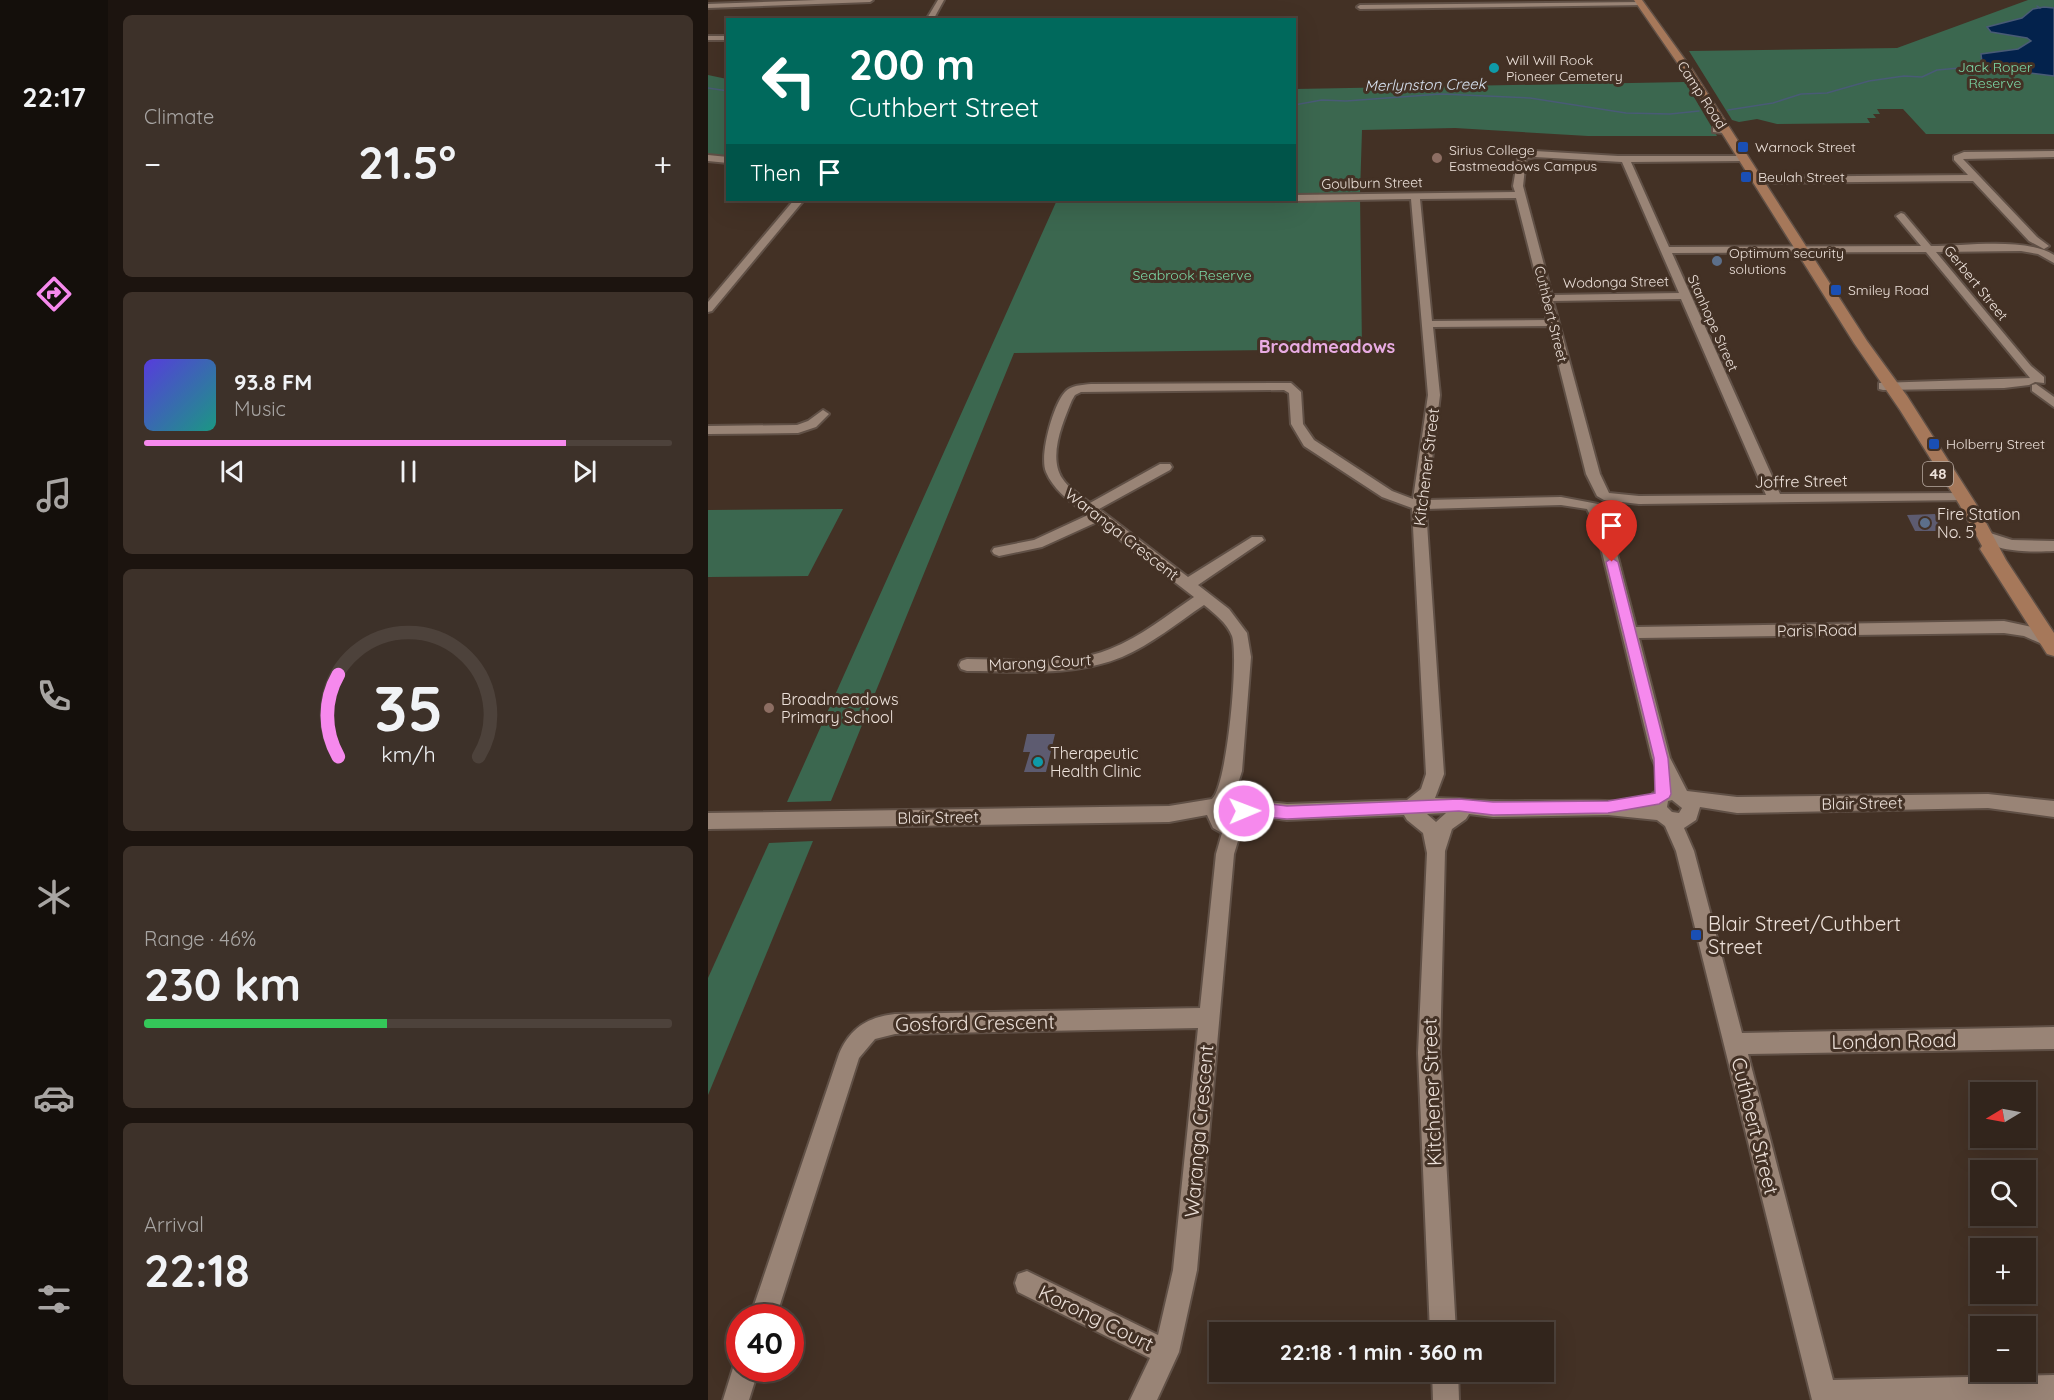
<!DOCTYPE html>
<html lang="en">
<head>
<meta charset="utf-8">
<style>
  body { margin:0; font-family:Quicksand,sans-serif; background:#3d3129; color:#f1f3f6; height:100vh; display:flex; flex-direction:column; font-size:22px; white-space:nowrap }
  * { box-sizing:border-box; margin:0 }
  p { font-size:20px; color:#a8a5a3 }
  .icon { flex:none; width:33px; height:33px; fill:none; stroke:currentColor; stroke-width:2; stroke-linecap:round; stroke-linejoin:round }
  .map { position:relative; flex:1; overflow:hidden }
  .sheet { display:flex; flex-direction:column; gap:15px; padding:15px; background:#1c140f; width:600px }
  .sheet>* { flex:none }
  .hud { position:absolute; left:18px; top:18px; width:570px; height:183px; border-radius:0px; box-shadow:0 6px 24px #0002,0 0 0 2px #4d423b; background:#00695c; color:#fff; overflow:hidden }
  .needle { width:39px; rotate:260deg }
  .controls { position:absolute; left:1262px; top:1082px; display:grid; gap:12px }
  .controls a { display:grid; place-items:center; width:66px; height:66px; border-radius:0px; background:#32251c; box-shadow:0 6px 24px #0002,0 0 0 2px #4d423b; font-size:30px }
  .speed { position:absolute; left:18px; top:1304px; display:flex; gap:12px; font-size:30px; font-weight:700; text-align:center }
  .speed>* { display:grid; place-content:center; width:78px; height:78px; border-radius:50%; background:#32251c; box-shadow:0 6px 24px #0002,0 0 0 2px #4d423b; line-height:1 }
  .speed .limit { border:9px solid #d22; background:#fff; color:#111 }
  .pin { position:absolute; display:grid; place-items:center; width:51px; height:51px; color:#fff; margin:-62px -26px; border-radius:50% 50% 50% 0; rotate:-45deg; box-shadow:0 0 6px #0007 }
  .pin .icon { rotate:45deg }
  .me { position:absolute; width:66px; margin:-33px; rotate:89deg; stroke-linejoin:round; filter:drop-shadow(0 0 4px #0008) }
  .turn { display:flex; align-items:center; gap:21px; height:126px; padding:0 24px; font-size:27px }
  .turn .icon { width:78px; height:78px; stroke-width:2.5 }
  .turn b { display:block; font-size:42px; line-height:51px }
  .then { display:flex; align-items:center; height:57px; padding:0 24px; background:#0003; gap:12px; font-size:22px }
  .big { font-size:45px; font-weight:800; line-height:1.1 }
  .sheet .widget { flex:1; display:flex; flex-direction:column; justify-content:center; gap:9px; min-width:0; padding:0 21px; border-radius:9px; background:#3d3129 }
  .sheet .dial { align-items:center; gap:0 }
  .dial svg { height:156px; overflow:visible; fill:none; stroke:#4d423b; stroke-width:7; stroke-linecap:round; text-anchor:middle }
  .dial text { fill:#f1f3f6; stroke:none }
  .song { display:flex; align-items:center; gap:18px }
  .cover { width:72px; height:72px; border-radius:9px; background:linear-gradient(135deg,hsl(250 70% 55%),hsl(170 70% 35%)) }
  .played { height:6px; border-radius:3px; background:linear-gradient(90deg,#f689ed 80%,#4d423b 80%) }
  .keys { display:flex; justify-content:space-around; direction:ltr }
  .heat { display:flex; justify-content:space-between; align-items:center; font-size:33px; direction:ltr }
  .charge { height:9px; border-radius:4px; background:linear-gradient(90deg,#34c759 46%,#4d423b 0) }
  .trip { position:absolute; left:501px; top:1322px; width:345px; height:60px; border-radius:0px; background:#32251c; box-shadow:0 6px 24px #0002,0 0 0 2px #4d423b; font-weight:800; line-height:60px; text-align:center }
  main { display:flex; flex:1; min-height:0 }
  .tabs { display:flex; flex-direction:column; width:108px; justify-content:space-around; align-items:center; background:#140f0b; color:#a8a5a3 }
  .tabs .icon { width:42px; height:42px }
  .tabs .selected { color:#f689ed }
  .tabs b { font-size:27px; color:#f1f3f6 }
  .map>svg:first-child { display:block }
</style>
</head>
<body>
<main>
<nav class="tabs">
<b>22:17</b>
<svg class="icon selected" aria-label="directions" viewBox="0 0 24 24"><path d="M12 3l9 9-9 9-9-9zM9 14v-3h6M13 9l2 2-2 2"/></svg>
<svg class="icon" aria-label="music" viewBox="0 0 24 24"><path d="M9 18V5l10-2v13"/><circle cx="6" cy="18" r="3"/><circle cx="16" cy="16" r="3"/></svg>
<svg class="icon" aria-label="phone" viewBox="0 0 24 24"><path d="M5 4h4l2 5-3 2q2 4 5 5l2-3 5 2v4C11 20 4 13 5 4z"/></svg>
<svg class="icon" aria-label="climate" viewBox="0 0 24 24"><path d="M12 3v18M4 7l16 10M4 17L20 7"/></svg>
<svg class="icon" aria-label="car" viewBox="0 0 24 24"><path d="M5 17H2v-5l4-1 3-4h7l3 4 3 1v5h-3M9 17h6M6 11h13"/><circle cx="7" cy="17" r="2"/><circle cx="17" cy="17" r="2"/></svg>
<svg class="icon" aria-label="filters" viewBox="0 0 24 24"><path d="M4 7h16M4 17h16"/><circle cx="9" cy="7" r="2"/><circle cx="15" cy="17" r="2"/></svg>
</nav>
<section class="sheet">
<div class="widget"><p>Climate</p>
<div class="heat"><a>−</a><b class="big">21.5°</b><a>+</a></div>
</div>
<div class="widget">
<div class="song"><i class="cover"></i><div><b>93.8 FM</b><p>Music</p></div></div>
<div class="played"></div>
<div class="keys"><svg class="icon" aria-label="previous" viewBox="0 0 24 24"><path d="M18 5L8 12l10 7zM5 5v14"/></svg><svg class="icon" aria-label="pause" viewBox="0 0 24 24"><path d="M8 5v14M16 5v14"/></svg><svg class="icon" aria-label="next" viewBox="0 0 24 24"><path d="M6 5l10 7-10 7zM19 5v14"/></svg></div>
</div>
<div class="widget dial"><svg viewBox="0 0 100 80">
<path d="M14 69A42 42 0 1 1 86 69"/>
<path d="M14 69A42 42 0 0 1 14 27" stroke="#f689ed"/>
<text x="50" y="56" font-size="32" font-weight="700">35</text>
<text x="50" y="72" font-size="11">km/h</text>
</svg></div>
<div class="widget"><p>Range · 46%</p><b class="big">230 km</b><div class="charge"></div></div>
<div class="widget"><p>Arrival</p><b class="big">22:18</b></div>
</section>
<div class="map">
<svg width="1346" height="1400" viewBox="0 0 1346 1400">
  <rect width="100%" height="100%" fill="#433125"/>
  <g fill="#3b674f">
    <path d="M1320 0H1346V134H1218L1195 109H1169L1172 114H1165L1168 118H1159L1162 123 1069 124 1049 119 1031 122 1024 120 981 51 1189 48Z"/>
    <path d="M0 75 19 79V156L0 154Z"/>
    <path d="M977 82 1009 136H880L747 128 654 130 652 194 654 349 306 353 123 801 79 802 349 200H586L587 89Z"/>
    <path d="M135 509 100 576 0 577V510Z"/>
    <path d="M105 841 0 1095V978L61 843Z"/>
  </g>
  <path fill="#03224c" stroke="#495b76" stroke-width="1.5" d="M1336 7 1346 8V76L1299 70 1273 72 1260 67 1279 65 1274 62 1273 54 1310 49 1323 41 1319 38 1283 32 1279 27 1314 18 1325 9Z"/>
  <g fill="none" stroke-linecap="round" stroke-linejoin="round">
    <g stroke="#495b76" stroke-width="1.5">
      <path d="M1329 6 1332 8"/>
      <path d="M0 88 20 91"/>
      <path d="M586 105 614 100 638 101 733 94 822 98 918 113 962 114 991 111"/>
      <path d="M1020 110 1065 103 1093 94 1119 93 1161 81 1196 76 1214 77 1229 70 1263 67"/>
    </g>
  </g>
  <g fill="#5d5b70">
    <path d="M1227 514 1236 531H1207L1199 515Z"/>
    <path d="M319 734H347L338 772H316L322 752H315Z"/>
  </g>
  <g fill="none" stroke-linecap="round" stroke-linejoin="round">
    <defs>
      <g id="minor">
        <path d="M109 0H165L162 2 0 8V4Z"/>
        <path d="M230 0H236L225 20H218Z"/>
        <path d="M934 2 936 5 652 9 649 7 652 5Z"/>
        <rect x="0" y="36" width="20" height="4"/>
        <path d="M1008 127 1021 130 1017 133 1005 132V128Z"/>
        <path d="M827 151 910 156H1038V160L1035 161 923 162 961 247 1213 246 1188 216 1193 213 1196 214 1223 246C1257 246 1318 237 1346 255V263L1330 254 1313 251 1228 252 1323 366 1336 377V383L1327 382 1321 385 1296 388 1175 390 1171 389V383L1322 378 1218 252 964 253 1072 494 1255 493 1260 494 1262 497 1260 500 931 504 896 500 889 496 878 474 841 326 725 327 732 395 719 500 853 497 890 504 902 527 928 627 1296 621 1324 627 1346 637V645L1341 647 1316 636 1296 633 931 638 962 758 979 791 1029 797 1280 794 1346 801V817L1280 808 1029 813 992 807 988 820 976 828 986 851 1034 1033 1346 1027V1049L1040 1054 1125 1380 1346 1375V1400H1104L968 851 957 826 949 820 900 815 785 817 761 814 758 819 744 829 737 851 732 1053 748 1332H722L710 1053 719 853 715 833 699 820 696 815 579 820 543 815 539 826 533 831 526 854 489 1270 471 1352 449 1400H422L442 1358 310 1292 307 1283 310 1274 319 1271 450 1335 465 1270 490 1028 187 1034 167 1039 151 1058 68 1317H42L131 1054C142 1028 160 1017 187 1014L492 1008 508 854 514 833 505 828 499 815 461 822 0 829V813L461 806 504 799C519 786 531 657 524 636 519 623 506 613 496 605 469 623 444 644 414 657 366 677 310 671 259 671L253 669 251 665 253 661 259 659C305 659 359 667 402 649 433 637 459 615 486 597L389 522 334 547 291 556 286 554 284 551 286 548 326 540 380 515C364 503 346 491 338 472 331 456 345 405 357 392 363 385 374 385 383 384L583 383 593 392 595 424 606 440 684 491 705 499 720 395 703 199 586 201 582 200H586V195L807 192 805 186 810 157ZM827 157 914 162 971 293 844 295 815 186 818 159ZM808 198 839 320 724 321 712 199ZM973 299 1058 495 931 496 901 493 892 474 845 301ZM576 390 581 393 583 424 596 446 674 497 704 508 718 774 713 789 699 800 579 804 538 800 527 793 534 771 543 657 539 633 521 609 490 585 556 540 554 537H544L480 577 391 509 462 470 464 467 462 464H452L382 503C372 495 360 488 354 478 340 456 355 422 364 400L367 395 373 392ZM853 505 879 509 888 527 944 758 957 787 945 793 941 804C890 798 839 802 788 801 767 801 748 798 727 798L736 774 718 509ZM964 800 974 808 971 813 964 812 959 807 960 801ZM522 807 525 810V816L520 818 517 810ZM738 813 728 822 719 814Z"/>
        <path d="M1346 151V157L1255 159 1329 237 1341 246 1336 249 1321 241 1265 181 1049 183 1044 180 1049 177 1260 175 1246 160V156L1256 152Z"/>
        <path d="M0 155 20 157V163L0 161Z"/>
        <path d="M86 200H96L4 311 0 312V302Z"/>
        <path d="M1328 384 1346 397V407L1324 391V385Z"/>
        <path d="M115 410 121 414 108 427 90 433 0 434V426L89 425 100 421Z"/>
        <path d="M1279 532 1304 540 1346 541V551C1327 552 1285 553 1272 537Z"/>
        <path d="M32 1358V1368H51L41 1400H15L25 1368Z"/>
        <path d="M724 1371H750L751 1400H725Z"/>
      </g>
      <path id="major" d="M926 0H934L985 71 1159 341 1199 396 1268 504 1298 560 1346 633V656L1339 654 1272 549 1274 546 1251 504 1192 410 1146 343 975 71Z"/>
    </defs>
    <use href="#minor" stroke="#605046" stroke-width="4"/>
    <use href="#major" stroke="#605046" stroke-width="3"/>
    <use href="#minor" fill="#998476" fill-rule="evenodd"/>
    <use href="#major" fill="#a6785a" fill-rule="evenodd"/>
  </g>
  <path fill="#f689ed" stroke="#a0599a" stroke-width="1.5" d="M904 558 910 562 960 758 963 794 961 798 951 804 900 813 785 815 751 811 579 819 530 815 527 807 529 803 535 801 579 806 751 799 785 802 900 801 947 793 946 758 898 562Z"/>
  <g fill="#0f9aa8" stroke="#433125" stroke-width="2">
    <circle cx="786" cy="68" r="6"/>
    <circle cx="330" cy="762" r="6"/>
  </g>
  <g fill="#1a4fb4" stroke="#433125" stroke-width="2">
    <rect x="1029" y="141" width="12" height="12" rx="3"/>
    <rect x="1032" y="171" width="12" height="12" rx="3"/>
    <rect x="1122" y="284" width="12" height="12" rx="3"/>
    <rect x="1220" y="438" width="12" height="12" rx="3"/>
    <rect x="982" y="929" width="12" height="12" rx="3"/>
  </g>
  <g fill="#8d6e63" stroke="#433125" stroke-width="2">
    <circle cx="729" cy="158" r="6"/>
    <circle cx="61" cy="708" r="6"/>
  </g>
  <g fill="#5c6f8a" stroke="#433125" stroke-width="2">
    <circle cx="1009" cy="261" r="6"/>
    <circle cx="1217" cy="523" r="6"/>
  </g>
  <g text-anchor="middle" stroke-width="6" stroke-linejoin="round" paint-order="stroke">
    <g font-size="14" fill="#ece0d9" stroke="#433125" text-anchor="start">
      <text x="798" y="65">Will Will Rook<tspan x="798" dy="16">Pioneer Cemetery</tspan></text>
      <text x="1047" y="152">Warnock Street</text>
      <text x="741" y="155">Sirius College<tspan x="741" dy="16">Eastmeadows Campus</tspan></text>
      <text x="1050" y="182">Beulah Street</text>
      <text x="1021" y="258">Optimum security<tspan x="1021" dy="16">solutions</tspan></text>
      <text x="1140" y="295">Smiley Road</text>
      <text x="1238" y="449">Holberry Street</text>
    </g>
    <g font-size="14" fill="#7cdaa8" stroke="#433125">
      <text x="1287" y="72">Jack Roper<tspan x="1287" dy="16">Reserve</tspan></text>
      <text x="484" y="280">Seabrook Reserve</text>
    </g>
    <g font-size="14" fill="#ece0d9" stroke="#433125">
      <text transform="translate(994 95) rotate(57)" y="5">Camp Road</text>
      <text transform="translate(664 183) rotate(-1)" y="5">Goulburn Street</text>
      <text transform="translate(908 282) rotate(-1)" y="5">Wodonga Street</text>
      <text transform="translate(1268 283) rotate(51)" y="5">Gerbert Street</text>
      <text transform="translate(843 314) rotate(76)" y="5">Cuthbert Street</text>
      <text transform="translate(1005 323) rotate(66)" y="5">Stanhope Street</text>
    </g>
    <g font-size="15" font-style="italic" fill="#d8e2f1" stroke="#433125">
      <text transform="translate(717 85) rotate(-1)" y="5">Merlynston Creek</text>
    </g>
    <rect fill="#433125" stroke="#b9aca3" stroke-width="1.5" x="1215" y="462" width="30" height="24" rx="4.5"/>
    <g font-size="15" font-weight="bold" fill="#ece0d9">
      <text x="1230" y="479">48</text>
    </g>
    <g font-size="16" fill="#ece0d9" stroke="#433125">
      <text transform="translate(718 467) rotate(-83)" y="6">Kitchener Street</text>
      <text transform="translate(1093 481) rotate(-1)" y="6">Joffre Street</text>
      <text transform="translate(414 534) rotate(38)" y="6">Waranga Crescent</text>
      <text transform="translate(1109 630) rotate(-1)" y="6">Paris Road</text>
      <text transform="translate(332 662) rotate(-3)" y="6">Marong Court</text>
      <text transform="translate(1154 803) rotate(-1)" y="6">Blair Street</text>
      <text transform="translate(230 817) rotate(-1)" y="6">Blair Street</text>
    </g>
    <g font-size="16" fill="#ece0d9" stroke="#433125" text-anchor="start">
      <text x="1229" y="520">Fire Station<tspan x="1229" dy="18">No. 5</tspan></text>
      <text x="73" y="705">Broadmeadows<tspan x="73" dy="18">Primary School</tspan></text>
      <text x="342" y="759">Therapeutic<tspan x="342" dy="18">Health Clinic</tspan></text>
    </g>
    <g font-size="18" font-weight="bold" fill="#e8abe2" stroke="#433125">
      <text x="619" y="353">Broadmeadows</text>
    </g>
    <g font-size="20" fill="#ece0d9" stroke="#433125" text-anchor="start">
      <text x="1000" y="931">Blair Street/Cuthbert<tspan x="1000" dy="23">Street</tspan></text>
    </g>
    <g font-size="20" fill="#ece0d9" stroke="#433125">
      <text transform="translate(267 1023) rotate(-1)" y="7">Gosford Crescent</text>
      <text transform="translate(1186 1041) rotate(-1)" y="7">London Road</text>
      <text transform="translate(724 1092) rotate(-92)" y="7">Kitchener Street</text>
      <text transform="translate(1047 1126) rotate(76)" y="7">Cuthbert Street</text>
      <text transform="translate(491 1131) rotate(-85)" y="7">Waranga Crescent</text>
      <text transform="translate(388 1318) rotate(26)" y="7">Korong Court</text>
    </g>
  </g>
</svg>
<div class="controls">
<a><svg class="needle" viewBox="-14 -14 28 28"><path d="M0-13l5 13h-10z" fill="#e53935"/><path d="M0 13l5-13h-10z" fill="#a8a5a3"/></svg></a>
<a><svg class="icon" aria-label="search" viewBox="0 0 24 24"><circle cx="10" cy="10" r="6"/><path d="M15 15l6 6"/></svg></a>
<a>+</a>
<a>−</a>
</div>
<div class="speed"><div class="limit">40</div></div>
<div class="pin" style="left:904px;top:562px;background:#d93025"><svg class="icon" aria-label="arrive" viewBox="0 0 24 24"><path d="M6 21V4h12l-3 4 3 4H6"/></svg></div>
<svg class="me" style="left:536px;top:811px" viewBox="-20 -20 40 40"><circle r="17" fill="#f689ed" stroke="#fff" stroke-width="3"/><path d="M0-11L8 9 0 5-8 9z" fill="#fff"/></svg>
<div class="trip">22:18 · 1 min · 360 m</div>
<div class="hud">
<div class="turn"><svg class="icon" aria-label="left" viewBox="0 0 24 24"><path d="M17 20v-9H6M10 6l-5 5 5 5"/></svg><div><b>200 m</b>Cuthbert Street</div></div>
<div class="then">Then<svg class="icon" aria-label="arrive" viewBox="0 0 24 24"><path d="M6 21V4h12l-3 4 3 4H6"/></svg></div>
</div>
</div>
</main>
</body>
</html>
